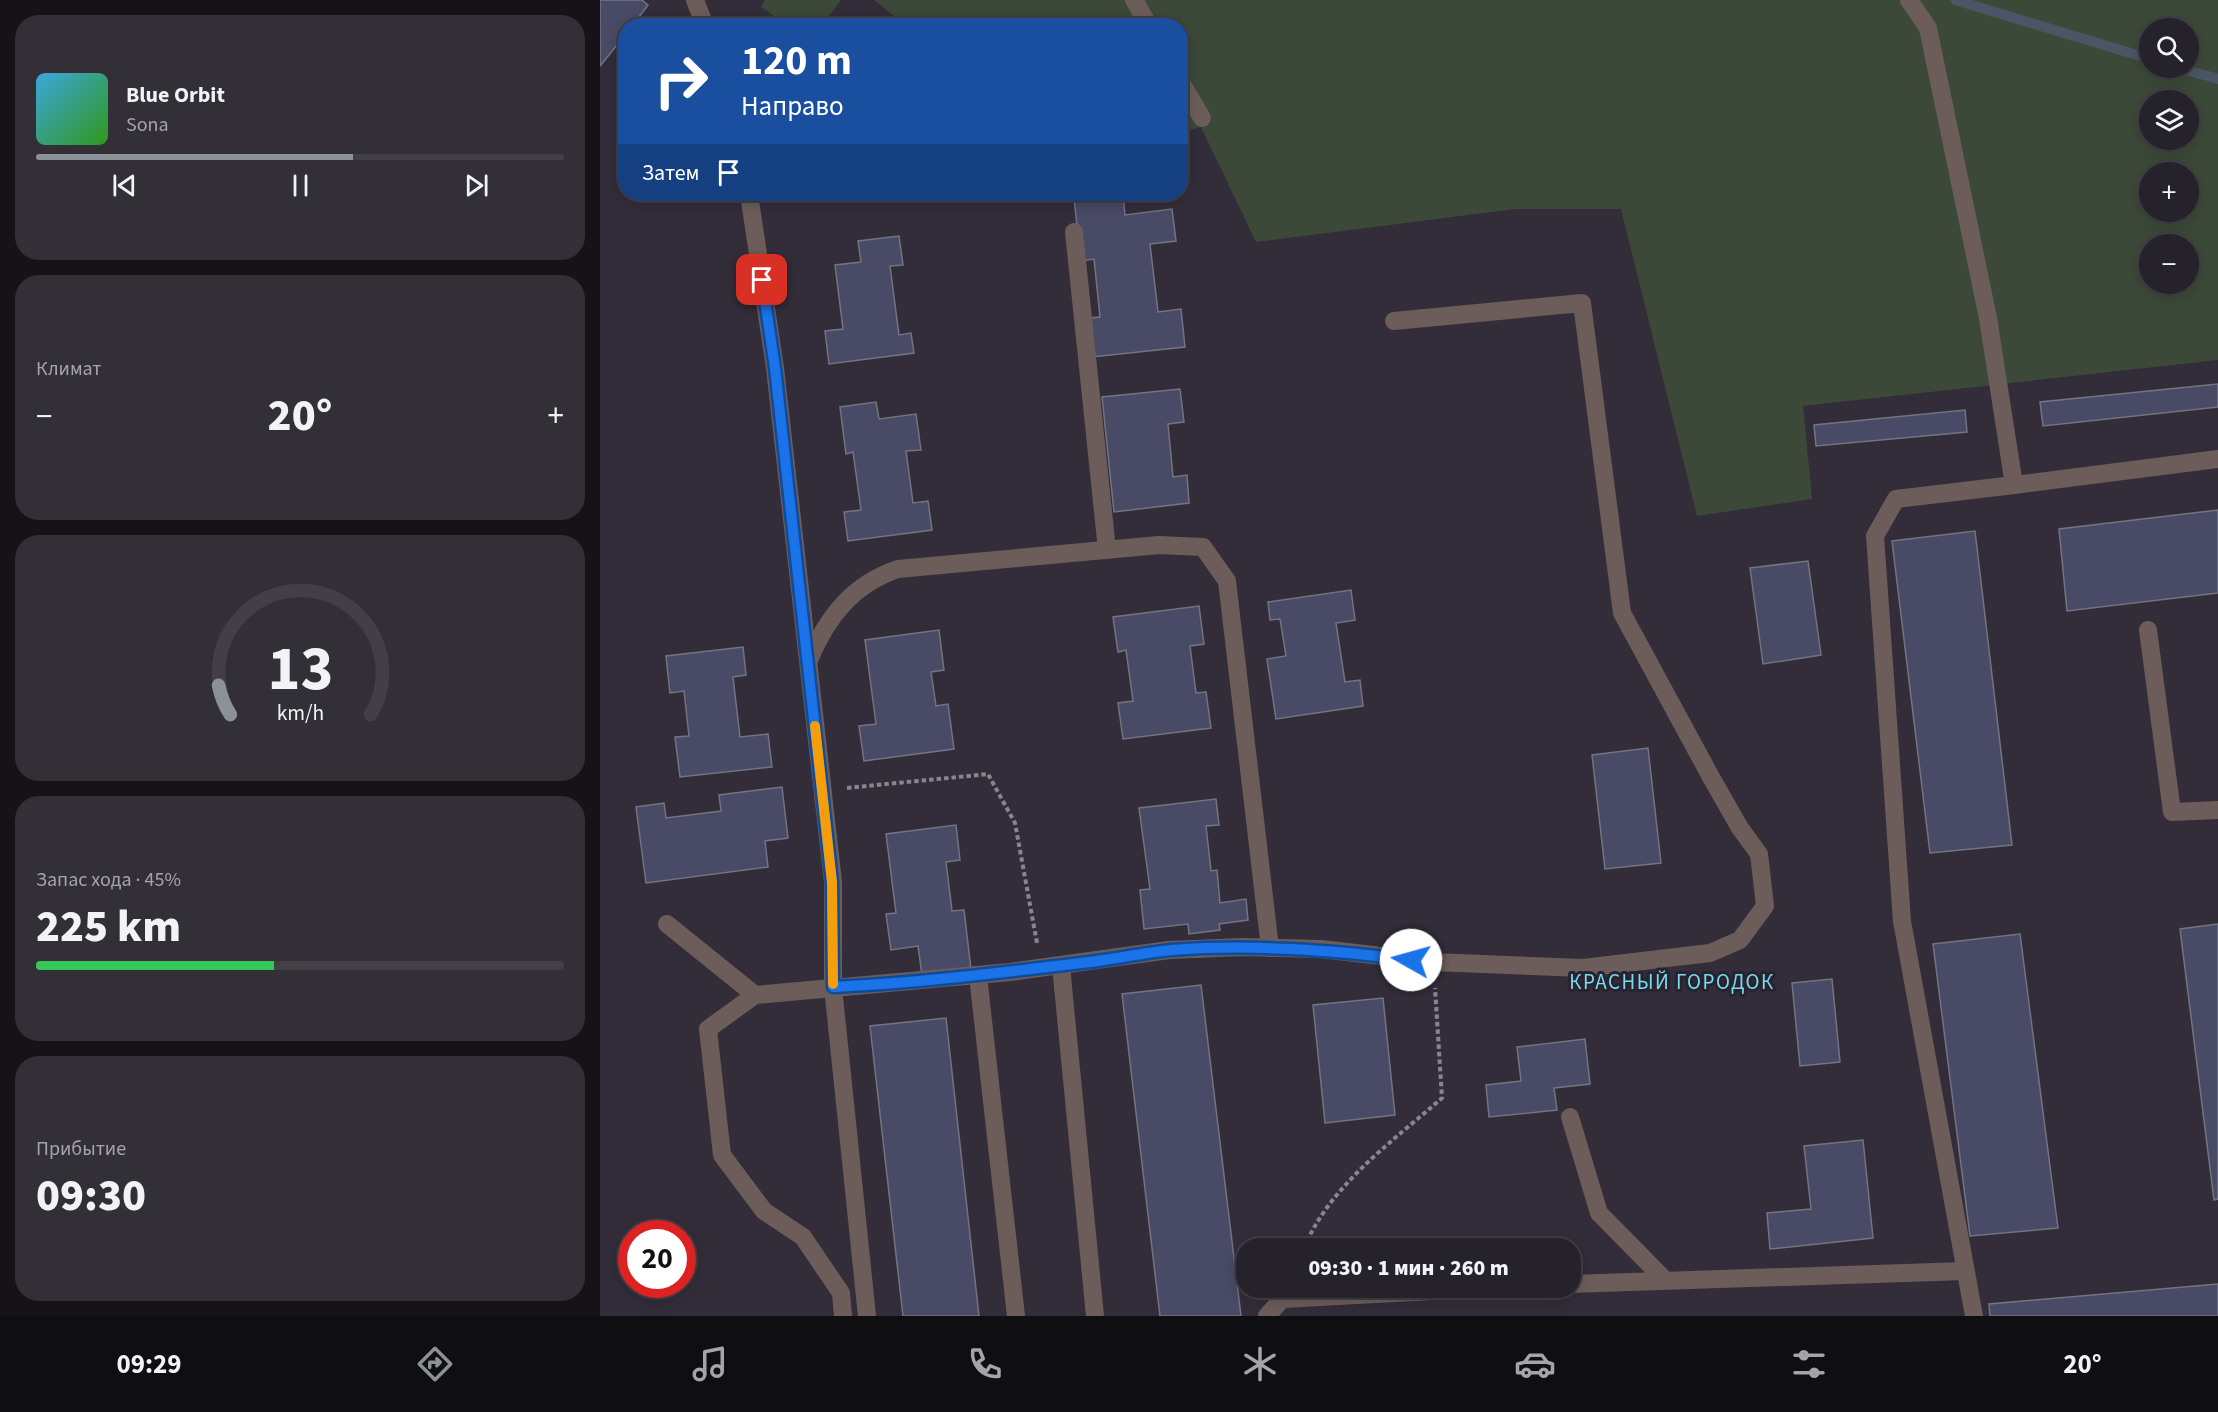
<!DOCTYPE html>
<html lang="ru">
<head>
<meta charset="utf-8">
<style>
  body { margin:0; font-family:"Source Sans 3",sans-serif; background:#322f37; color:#f1f3f6; height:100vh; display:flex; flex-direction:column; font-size:22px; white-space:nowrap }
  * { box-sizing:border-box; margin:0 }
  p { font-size:20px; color:#a4a4a9 }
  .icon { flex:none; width:33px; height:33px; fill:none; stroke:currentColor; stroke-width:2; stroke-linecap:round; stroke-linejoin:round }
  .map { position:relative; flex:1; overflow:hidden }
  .panel { display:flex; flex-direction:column; gap:15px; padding:15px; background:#151318; width:600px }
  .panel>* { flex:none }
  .hud { position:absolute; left:18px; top:18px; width:570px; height:183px; border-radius:24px; box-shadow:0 3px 15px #0003,0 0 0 2px #423f47; background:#1a4fa0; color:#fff; overflow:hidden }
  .buttons { position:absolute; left:1539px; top:18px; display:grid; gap:12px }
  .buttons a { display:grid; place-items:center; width:60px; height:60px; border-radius:50%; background:#26222b; box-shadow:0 3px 15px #0003,0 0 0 2px #423f47; font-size:30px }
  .speed { position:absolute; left:18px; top:1220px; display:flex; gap:12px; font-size:30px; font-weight:700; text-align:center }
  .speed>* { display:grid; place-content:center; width:78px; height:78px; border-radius:50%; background:#26222b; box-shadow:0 3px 15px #0003,0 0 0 2px #423f47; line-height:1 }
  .speed .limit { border:9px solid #d22; background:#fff; color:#111 }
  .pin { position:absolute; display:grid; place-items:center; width:51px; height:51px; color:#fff; margin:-26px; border-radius:12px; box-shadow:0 3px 9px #0006 }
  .me { position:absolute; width:66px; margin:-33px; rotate:277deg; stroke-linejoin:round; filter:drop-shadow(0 0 4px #0008) }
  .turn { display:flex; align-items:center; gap:21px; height:126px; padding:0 24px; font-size:27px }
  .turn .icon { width:78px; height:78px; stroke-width:2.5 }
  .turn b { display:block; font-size:42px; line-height:51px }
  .then { display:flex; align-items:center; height:57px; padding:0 24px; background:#0003; gap:12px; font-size:22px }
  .big { font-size:45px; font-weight:800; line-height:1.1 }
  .panel .tile { flex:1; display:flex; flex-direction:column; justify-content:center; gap:9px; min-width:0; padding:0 21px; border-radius:24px; background:#322f37 }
  .panel .dial { align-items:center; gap:0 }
  .dial svg { height:156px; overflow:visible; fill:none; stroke:#423f47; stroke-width:7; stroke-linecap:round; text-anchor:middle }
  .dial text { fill:#f1f3f6; stroke:none }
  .song { display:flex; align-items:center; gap:18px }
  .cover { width:72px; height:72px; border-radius:9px; background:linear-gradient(135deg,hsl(200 70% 55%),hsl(110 70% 35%)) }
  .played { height:6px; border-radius:3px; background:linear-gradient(90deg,#8c9099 60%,#423f47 60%) }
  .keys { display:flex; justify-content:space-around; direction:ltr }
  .heat { display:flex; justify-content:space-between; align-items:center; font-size:33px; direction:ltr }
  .charge { height:9px; border-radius:4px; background:linear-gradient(90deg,#34c759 45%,#423f47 0) }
  .trip { position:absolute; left:636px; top:1238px; width:345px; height:60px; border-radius:24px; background:#26222b; box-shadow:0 3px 15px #0003,0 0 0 2px #423f47; font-weight:800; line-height:60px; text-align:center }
  .tab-bar { display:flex; height:96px; justify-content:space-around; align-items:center; background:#0f0e11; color:#a4a4a9 }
  .tab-bar .icon { width:42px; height:42px }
  .tab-bar .active { color:#8c9099 }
  .tab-bar b { font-size:27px; color:#f1f3f6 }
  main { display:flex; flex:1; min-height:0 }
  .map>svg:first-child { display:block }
</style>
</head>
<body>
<main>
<section class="panel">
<div class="tile">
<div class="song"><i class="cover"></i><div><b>Blue Orbit</b><p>Sona</p></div></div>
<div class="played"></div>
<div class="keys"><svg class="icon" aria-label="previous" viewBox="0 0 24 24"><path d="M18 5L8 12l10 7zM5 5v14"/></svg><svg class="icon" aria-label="pause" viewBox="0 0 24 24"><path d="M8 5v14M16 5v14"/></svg><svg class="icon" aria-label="next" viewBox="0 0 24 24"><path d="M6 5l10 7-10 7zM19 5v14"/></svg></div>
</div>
<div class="tile"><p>Климат</p>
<div class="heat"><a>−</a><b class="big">20°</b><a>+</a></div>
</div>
<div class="tile dial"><svg viewBox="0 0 100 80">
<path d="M14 69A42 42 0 1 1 86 69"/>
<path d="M14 69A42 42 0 0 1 8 54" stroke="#8c9099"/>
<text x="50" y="56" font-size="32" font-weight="700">13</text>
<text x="50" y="72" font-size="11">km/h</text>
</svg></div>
<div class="tile"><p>Запас хода · 45%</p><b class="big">225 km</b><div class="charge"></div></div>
<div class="tile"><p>Прибытие</p><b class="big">09:30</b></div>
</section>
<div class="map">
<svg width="1618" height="1316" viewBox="0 0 1618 1316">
  <rect width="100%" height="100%" fill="#322d39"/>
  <g fill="#3c4938" fill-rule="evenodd">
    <path d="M165 0H241L221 26 187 25 161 7Z"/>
    <path d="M274 0H1618V360L1203 406 1212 499 1097 516 1021 209H915L656 242 601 127 581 132 580 26 305 25ZM1550 28H1588V68H1550ZM1550 100H1588V140H1550ZM1550 172H1588V212H1550ZM1550 244H1588V284H1550Z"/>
  </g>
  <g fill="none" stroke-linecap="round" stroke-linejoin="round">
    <g stroke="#4a5666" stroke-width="10">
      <path d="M1355 0 1550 59"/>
      <path d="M1579 68 1618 79"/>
    </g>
  </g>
  <g fill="#494a65" stroke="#737482" stroke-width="1.5">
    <path d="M0 0H42L48 5 32 26H26V34L0 66Z"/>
    <path d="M523 194 525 215 572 209 576 241 550 244 558 312 581 309 585 347 492 357 488 318 500 317 494 259 481 261 474 199Z"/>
    <path d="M299 236 303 265 290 266 299 335 311 333 314 353 229 364 225 331 243 329 235 265 261 262 258 241Z"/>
    <path d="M1618 384V407L1443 426 1440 402Z"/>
    <path d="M580 389 584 422 568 424 573 477 587 475 589 503 514 512 502 397Z"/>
    <path d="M276 402 279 419 316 414 321 450 306 451 313 503 328 501 332 530 248 541 244 512 261 510 253 452 246 454 240 407Z"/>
    <path d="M1365 410 1367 432 1216 446 1214 425Z"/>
    <path d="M1618 510V593L1467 611 1459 529Z"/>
    <path d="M1375 531 1412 845 1330 853 1292 541Z"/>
    <path d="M1208 561 1221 655 1163 664 1150 568Z"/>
    <path d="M751 590 755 620 736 623 745 682 760 680 763 706 676 719 667 659 686 656 680 619 670 620 668 602Z"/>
    <path d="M599 606 604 644 590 646 596 693 606 692 611 728 523 739 518 703 533 701 526 650 518 652 513 617Z"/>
    <path d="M339 630 344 670 331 672 336 706 348 704 354 749 264 761 259 726 276 724 265 640Z"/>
    <path d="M143 647 146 675 133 677 140 737 168 734 172 767 80 777 75 737 89 736 84 691 70 693 66 656Z"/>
    <path d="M1048 748 1061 863 1005 869 992 755Z"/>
    <path d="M182 787 188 838 165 841 168 867 46 883 36 807 64 803 66 818 121 811 119 795Z"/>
    <path d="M616 799 619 825 606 826 611 871 617 870 620 903 646 899 648 920 619 924 620 930 589 934 588 924 544 929 540 890 550 889 539 808Z"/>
    <path d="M356 825 360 860 346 862 352 911 364 910 371 969 322 975 318 946 291 950 286 914 296 913 286 834Z"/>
    <path d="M1618 924V1199L1614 1200 1580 929Z"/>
    <path d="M1420 934 1458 1228 1370 1236 1333 944Z"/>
    <path d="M1232 979 1240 1062 1200 1066 1192 983Z"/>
    <path d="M601 985 641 1316H560L522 994Z"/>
    <path d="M783 998 795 1115 725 1123 713 1005Z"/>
    <path d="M346 1018 379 1316H303L270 1026Z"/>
    <path d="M985 1039 990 1084 954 1088 957 1110 889 1117 886 1085 921 1081 917 1047Z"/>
    <path d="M1263 1140 1273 1238 1170 1249 1167 1213 1211 1209 1204 1146Z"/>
    <path d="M1618 1284V1316H1390L1389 1304Z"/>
  </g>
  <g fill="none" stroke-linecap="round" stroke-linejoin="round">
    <g stroke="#89858f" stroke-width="4" stroke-dasharray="4.5 3" stroke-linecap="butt">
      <path d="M247 788 388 774 415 823 437 943"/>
      <path d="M704 1248C730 1185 792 1142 842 1098L835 988"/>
    </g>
    <g stroke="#6c5d5a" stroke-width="18">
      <path d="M95 0 105 26"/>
      <path d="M534 0 549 26"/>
      <path d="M1309 0 1328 28 1388 318 1414 485 1296 499 1275 536 1302 921 1374 1316"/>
      <path d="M580 81 602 118"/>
      <path d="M149 194 175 368 233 882V987L267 1316"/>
      <path d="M474 232 507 550"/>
      <path d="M1414 485 1618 459"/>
      <path d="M1548 630 1572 812 1618 810"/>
      <path d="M209 660C227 617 253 584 298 569L559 545 603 547 627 581 670 948"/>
      <path d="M67 924 155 995"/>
      <path d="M461 966 495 1316"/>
      <path d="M378 976 416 1316"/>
      <path d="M970 1117 999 1213 1064 1279"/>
      <path d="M970 1284 1365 1271"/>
      <path d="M243 1316 241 1293 203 1237 164 1211 122 1155 108 1029 155 995 410 972 569 950 643 947 721 949 833 962 983 968 1110 953 1140 940 1165 906 1159 854 1140 828 1112 779 1022 613 982 303 794 321"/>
      <path d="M667 1316 682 1299 908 1287"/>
    </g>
  </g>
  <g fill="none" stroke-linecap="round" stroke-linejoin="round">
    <defs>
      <path id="route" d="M162 280 175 368 232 882 233 987C316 983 399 973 481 963 511 960 541 953 571 950 652 944 731 950 811 960"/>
    </defs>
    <use href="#route" stroke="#114b97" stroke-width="15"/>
    <use href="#route" stroke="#1a73e8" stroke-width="10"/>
    <path stroke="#f59e0b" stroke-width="10" d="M215 726 232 882 233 984"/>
  </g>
  <g text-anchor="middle" stroke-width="6" stroke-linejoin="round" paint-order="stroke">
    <g font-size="21" letter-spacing="1.5" fill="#75dcf1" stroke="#28232f">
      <text x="1072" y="989">КРАСНЫЙ ГОРОДОК</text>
    </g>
  </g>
</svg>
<div class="buttons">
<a><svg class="icon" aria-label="search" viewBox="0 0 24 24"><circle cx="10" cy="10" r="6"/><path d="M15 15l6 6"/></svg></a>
<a><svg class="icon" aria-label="layers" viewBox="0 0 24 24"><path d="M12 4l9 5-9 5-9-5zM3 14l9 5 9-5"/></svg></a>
<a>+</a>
<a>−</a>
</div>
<div class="speed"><div class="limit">20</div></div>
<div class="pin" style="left:162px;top:280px;background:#d93025"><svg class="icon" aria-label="arrive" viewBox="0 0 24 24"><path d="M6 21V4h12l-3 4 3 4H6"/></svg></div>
<svg class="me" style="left:811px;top:960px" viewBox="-20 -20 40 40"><circle r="19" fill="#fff"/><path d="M0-13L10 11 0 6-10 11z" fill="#1a73e8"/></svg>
<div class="trip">09:30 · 1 мин · 260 m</div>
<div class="hud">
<div class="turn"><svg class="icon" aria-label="right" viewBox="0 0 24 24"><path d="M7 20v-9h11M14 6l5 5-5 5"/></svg><div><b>120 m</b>Направо</div></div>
<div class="then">Затем<svg class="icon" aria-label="arrive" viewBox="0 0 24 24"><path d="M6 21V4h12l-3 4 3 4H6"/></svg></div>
</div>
</div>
</main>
<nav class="tab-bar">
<b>09:29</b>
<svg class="icon active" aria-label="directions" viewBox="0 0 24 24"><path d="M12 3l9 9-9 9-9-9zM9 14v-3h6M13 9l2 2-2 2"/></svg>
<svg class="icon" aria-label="music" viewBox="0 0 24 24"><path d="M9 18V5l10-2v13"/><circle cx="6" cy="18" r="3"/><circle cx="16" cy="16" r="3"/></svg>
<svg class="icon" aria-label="phone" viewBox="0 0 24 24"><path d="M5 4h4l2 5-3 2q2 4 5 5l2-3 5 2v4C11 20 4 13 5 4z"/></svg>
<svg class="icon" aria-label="climate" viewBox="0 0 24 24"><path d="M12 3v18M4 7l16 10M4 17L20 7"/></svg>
<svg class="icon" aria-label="car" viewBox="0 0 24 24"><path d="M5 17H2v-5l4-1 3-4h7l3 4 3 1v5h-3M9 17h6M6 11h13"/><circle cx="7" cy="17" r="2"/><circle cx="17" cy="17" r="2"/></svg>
<svg class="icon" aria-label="filters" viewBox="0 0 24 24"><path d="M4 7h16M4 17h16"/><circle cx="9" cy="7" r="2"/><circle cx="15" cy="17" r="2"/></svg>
<b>20°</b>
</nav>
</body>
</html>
